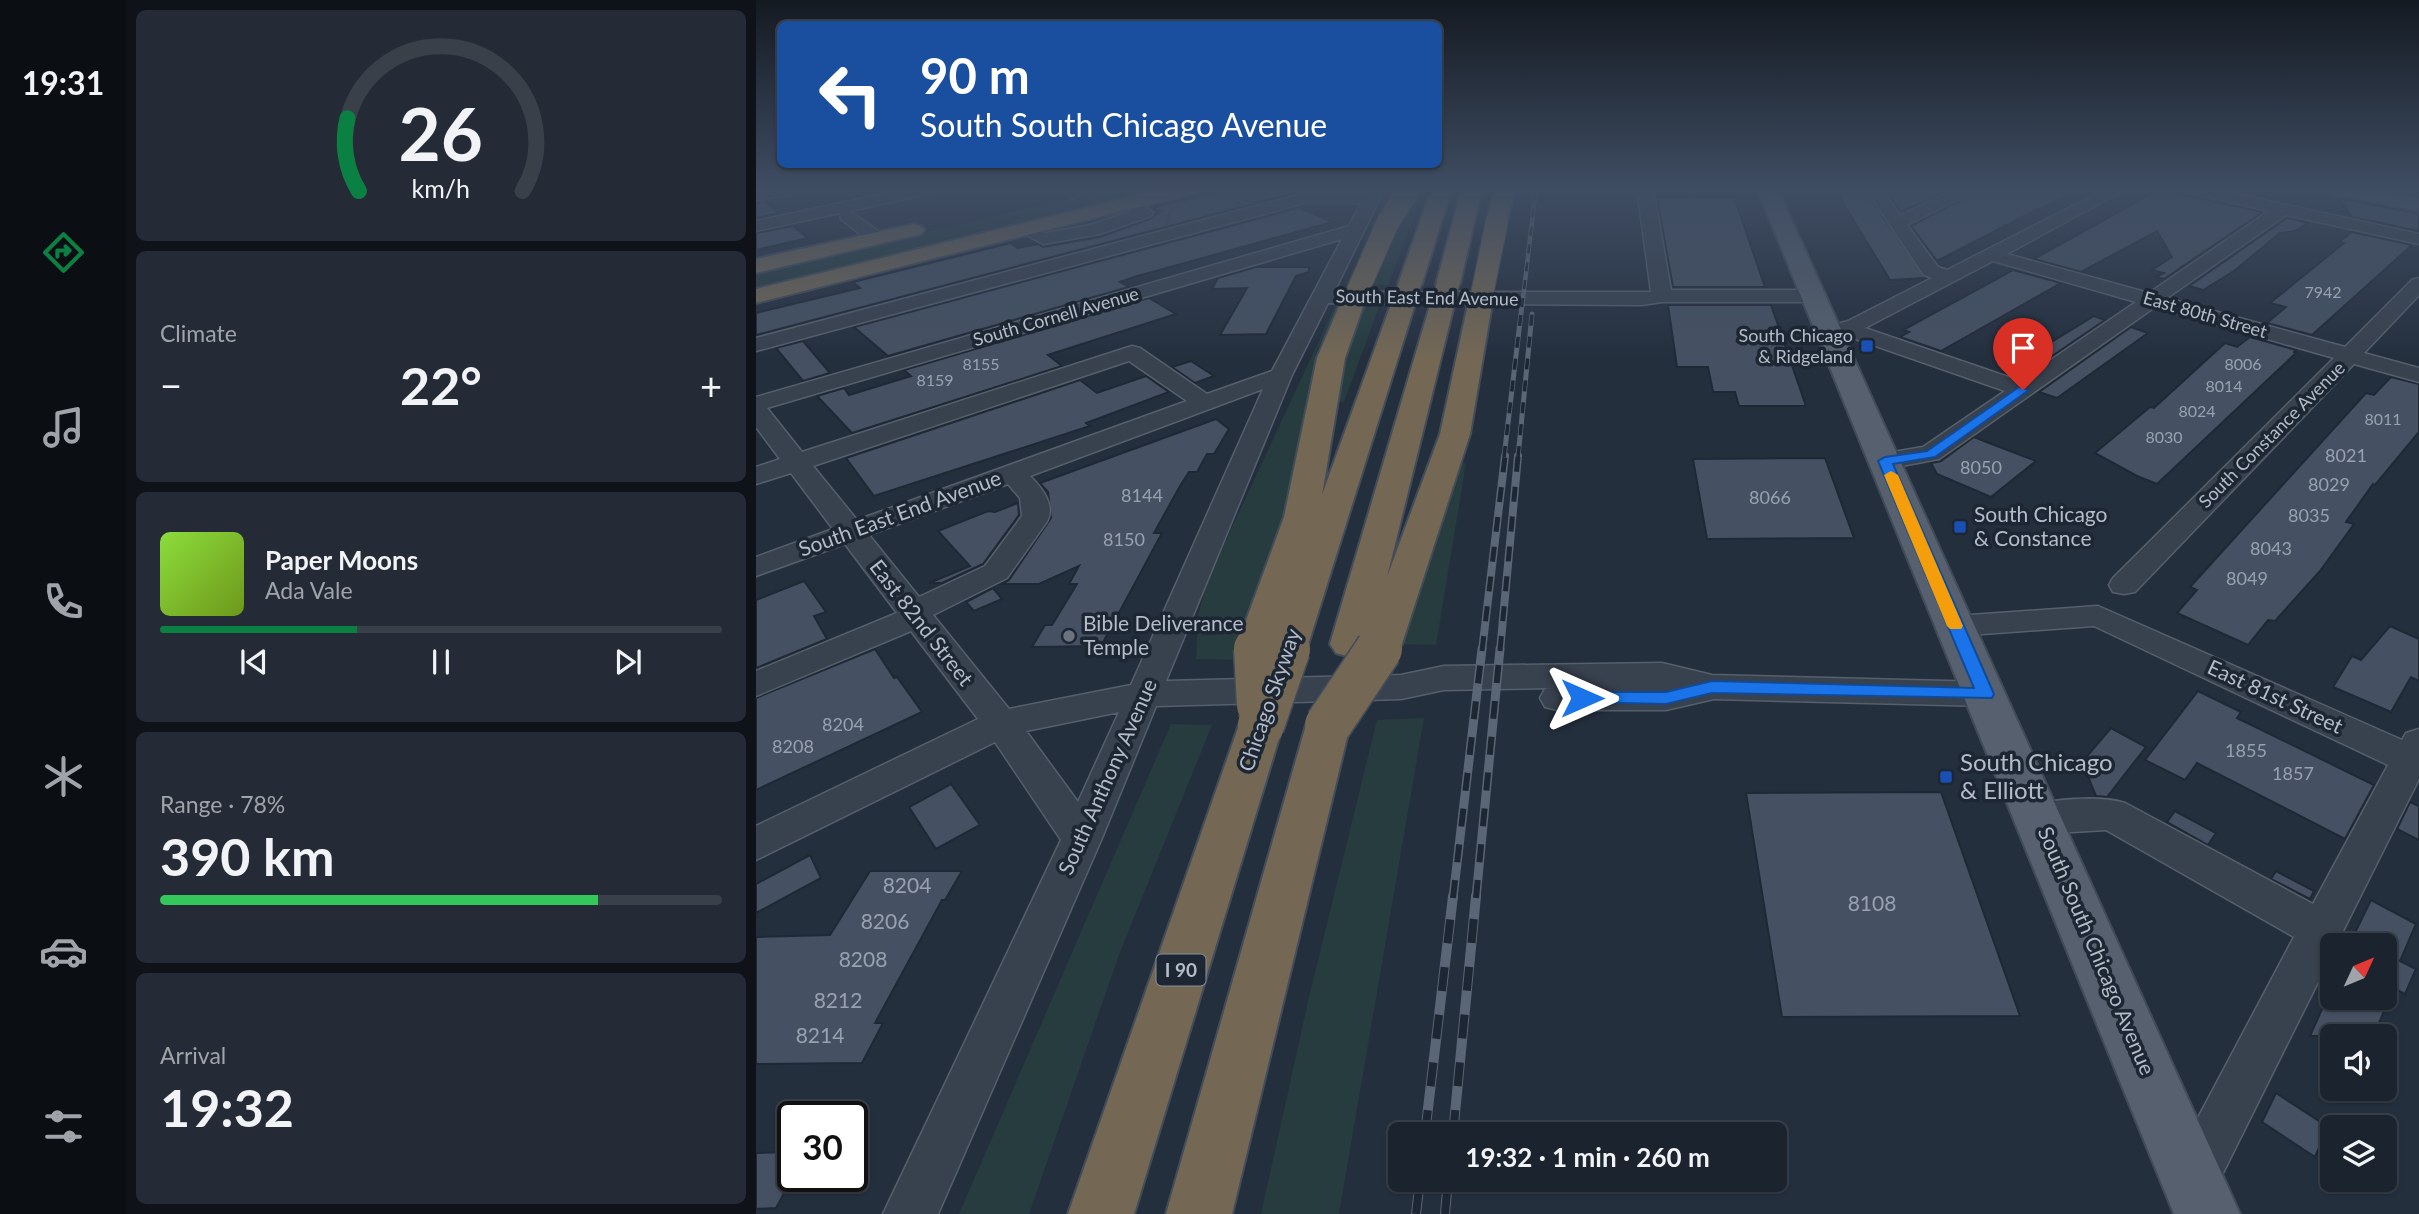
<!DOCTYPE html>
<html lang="en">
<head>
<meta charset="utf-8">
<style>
  body { margin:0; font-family:Lato,sans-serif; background:#242b36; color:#f1f3f6; height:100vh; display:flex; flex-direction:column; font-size:26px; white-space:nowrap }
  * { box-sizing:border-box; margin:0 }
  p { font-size:23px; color:#a0a4aa }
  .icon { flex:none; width:38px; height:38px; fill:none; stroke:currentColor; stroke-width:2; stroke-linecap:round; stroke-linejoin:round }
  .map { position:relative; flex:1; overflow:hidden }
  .side { display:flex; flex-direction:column; gap:10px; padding:10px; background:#0f1319; width:630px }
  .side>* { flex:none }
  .banner { position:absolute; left:21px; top:21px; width:665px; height:147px; border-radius:10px; box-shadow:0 2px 5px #0004,0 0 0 2px #39404a; background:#1a4fa0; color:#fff; overflow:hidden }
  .needle { width:46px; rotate:46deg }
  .buttons { position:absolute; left:1564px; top:933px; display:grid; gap:14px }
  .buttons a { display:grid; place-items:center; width:77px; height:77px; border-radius:10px; background:#1b232e; box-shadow:0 2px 5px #0004,0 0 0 2px #39404a; font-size:35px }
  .speed { position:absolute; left:21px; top:1101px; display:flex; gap:14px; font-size:35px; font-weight:700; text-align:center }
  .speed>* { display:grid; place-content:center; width:91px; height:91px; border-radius:50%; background:#1b232e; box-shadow:0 2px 5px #0004,0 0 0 2px #39404a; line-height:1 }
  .speed .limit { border:4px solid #111; border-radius:10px; background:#fff; color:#111 }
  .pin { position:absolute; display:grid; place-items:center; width:60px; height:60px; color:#fff; margin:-72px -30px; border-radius:50% 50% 50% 0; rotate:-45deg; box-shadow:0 0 7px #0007 }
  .pin .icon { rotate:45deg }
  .me { position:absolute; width:77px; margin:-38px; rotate:90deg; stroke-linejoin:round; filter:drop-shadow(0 0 5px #0008) }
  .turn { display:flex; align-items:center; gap:24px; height:147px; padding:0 28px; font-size:32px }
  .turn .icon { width:91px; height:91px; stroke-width:2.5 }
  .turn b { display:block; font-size:49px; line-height:60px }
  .big { font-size:52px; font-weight:700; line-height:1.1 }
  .side .tile { flex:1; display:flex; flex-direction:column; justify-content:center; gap:10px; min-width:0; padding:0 24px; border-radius:10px; background:#242b36 }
  .side .dial { align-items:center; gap:0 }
  .dial svg { height:182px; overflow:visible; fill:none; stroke:#39404a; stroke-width:7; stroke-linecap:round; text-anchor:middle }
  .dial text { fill:#f1f3f6; stroke:none }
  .song { display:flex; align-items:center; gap:21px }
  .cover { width:84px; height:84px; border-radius:10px; background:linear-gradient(135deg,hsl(90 70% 55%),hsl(80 70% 35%)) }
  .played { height:7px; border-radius:4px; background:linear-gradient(90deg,#0b8043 35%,#39404a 35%) }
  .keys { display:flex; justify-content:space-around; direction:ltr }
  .heat { display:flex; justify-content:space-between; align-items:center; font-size:38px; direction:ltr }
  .charge { height:10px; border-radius:5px; background:linear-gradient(90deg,#34c759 78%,#39404a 0) }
  .trip { position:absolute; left:632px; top:1122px; width:399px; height:70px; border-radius:10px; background:#1b232e; box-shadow:0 2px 5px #0004,0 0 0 2px #39404a; font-weight:700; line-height:70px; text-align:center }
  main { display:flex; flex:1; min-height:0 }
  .tab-bar { display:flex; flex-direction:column; width:126px; justify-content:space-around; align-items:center; background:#0b0e12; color:#a0a4aa }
  .tab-bar .icon { width:49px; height:49px }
  .tab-bar .active { color:#0b8043 }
  .tab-bar b { font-size:32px; color:#f1f3f6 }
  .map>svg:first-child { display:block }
</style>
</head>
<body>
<main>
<nav class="tab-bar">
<b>19:31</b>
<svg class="icon active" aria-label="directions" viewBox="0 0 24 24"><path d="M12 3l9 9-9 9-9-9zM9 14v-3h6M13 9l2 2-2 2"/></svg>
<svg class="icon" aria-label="music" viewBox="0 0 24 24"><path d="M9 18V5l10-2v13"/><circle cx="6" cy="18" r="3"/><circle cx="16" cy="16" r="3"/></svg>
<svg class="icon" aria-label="phone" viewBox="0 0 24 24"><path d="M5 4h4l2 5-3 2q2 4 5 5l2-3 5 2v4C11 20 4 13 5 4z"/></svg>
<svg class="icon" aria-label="climate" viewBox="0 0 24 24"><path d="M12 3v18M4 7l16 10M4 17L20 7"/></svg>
<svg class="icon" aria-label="car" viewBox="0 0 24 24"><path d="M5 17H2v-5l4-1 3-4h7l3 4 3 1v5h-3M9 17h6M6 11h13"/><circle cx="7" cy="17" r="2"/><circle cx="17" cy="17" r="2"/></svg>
<svg class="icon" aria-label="filters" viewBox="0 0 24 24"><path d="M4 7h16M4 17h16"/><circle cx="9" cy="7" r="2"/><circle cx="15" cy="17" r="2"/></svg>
</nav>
<section class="side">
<div class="tile dial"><svg viewBox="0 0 100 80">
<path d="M14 69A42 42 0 1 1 86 69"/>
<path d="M14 69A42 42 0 0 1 9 37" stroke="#0b8043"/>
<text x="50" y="56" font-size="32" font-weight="700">26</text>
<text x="50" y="72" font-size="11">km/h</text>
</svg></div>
<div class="tile"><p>Climate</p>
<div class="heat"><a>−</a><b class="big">22°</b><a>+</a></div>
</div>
<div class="tile">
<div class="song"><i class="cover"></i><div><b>Paper Moons</b><p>Ada Vale</p></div></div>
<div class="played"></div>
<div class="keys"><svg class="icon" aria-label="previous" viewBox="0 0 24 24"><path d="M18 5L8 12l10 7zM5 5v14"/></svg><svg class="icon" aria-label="pause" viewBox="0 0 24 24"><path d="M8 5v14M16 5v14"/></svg><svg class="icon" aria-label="next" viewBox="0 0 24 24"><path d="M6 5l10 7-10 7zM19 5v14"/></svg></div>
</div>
<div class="tile"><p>Range · 78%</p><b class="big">390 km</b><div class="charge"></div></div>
<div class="tile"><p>Arrival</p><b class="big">19:32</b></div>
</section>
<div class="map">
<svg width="1663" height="1214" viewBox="0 0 1663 1214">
  <rect width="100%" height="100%" fill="#242f3e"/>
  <g fill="#263c3f">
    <path d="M360 188H378L387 192 305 215 0 288V272Z"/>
    <path d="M633 188H669L632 285 590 284Z"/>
    <path d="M580 304H583L559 355H563L533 504 483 660 440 659 442 616 451 581Z"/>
    <path d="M608 304H624L588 402H581L588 358Z"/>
    <path d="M706 463H710L680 645 637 644 664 585Z"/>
    <path d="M668 718 583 1214H505L553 997 621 720Z"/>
    <path d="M415 724 456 725 364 952 273 1214H203Z"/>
  </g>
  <g fill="#455162" stroke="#1f2835" stroke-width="2">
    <path d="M477 188H528L539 193 0 335V313L104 288 97 282 255 243 262 248 282 244 287 247 344 237 396 218 404 211 396 208Z"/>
    <path d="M1078 188H1107L1170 278 1134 280Z"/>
    <path d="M1128 188H1197L1145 212Z"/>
    <path d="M1227 188H1330L1278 211 1181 261 1155 226Z"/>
    <path d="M1406 188H1421L1424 194 1507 212 1408 279 1400 277 1408 273 1396 270 1416 257 1401 231 1325 272 1278 259Z"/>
    <path d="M978 197 1009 287H917L901 198Z"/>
    <path d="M1583 198 1663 213V231L1596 217Z"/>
    <path d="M9 202 23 213 0 218V203Z"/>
    <path d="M549 206H553L544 208 577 222 378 277 364 282 373 287 132 356 98 327Z"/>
    <path d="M1531 218 1552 223 1539 231 1524 233 1478 271 1447 290 1433 286Z"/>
    <path d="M37 226 52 238 0 250V233Z"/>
    <path d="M1596 232 1656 245 1556 335 1511 323 1530 307 1514 303 1588 243 1583 242Z"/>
    <path d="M500 267H553V272L540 276 510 334 464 335 491 288 456 289 462 278Z"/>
    <path d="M1257 270 1305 283 1185 351 1144 337 1153 332 1147 330Z"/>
    <path d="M393 298 420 314 292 355 306 366 96 433 61 396 88 388 93 395 155 376 148 370Z"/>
    <path d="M912 305H1015L1050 406H983L979 392H957L952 367H921Z"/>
    <path d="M1338 316 1349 320 1264 378 1246 372Z"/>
    <path d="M1375 327 1392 333 1301 398 1283 392Z"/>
    <path d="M1494 337 1540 350 1538 352 1540 353 1401 484 1381 476 1339 453 1394 407 1398 408 1469 343 1481 347Z"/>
    <path d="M47 341 74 373 47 381 20 348Z"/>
    <path d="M435 361 458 376 439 383 416 367Z"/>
    <path d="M390 376 413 392 330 423 334 426 118 496 90 458 324 380 341 393Z"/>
    <path d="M1635 377 1663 384V432L1619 485 1617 484 1590 522 1598 524 1564 571 1519 621 1512 620 1492 645 1421 613 1441 590 1434 587 1610 393 1618 395Z"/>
    <path d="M460 419 473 429 458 454H451L441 472H433L424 486 398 533H406L345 646 276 647 289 625H296L321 584H313L323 566 283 584H246L253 580 295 518 292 492 284 483Z"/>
    <path d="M1218 437 1233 443 1280 461 1235 497 1181 474 1175 463 1185 461Z"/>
    <path d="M1069 458 1098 538 951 539 937 459Z"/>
    <path d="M262 503 263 515 227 564 186 583H173L214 566 182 531 232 511 239 512Z"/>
    <path d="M48 581 70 612 58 616 71 639 0 668V600Z"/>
    <path d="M237 588 246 599 218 611 210 602Z"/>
    <path d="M1634 626 1663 639V681L1655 677 1635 712 1577 687 1596 656 1605 660Z"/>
    <path d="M119 649 138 678 141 677 166 712 0 790V698Z"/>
    <path d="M1442 691 1485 712 1481 718 1618 785 1589 839 1441 763 1429 780 1389 760Z"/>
    <path d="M1355 728 1390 747 1351 797 1340 796 1326 762Z"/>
    <path d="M195 784 224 825 180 849 153 807Z"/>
    <path d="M1185 792 1264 1016 1026 1017 990 793Z"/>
    <path d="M1654 802 1663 806V840L1641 829Z"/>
    <path d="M1419 811 1460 833 1452 845 1411 822Z"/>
    <path d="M54 855 65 878 0 913V884Z"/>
    <path d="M114 871H206L189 900H186L119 1023H127L106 1063 0 1064V937L74 935Z"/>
    <path d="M1520 871 1558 891 1554 899 1515 879Z"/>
    <path d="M1615 900 1660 924 1644 961 1660 969 1649 994 1633 985 1629 993V945H1593Z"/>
    <path d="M1571 998H1634L1617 1036H1554Z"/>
    <path d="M1520 1093 1572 1127 1559 1157 1506 1122Z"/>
    <path d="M37 1152V1177L20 1208 0 1209V1153Z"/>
  </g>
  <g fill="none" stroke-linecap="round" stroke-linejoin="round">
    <path stroke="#3a4453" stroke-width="18" stroke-dasharray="18 9" stroke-linecap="butt" d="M411 217 414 218"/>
    <defs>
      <g id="minor">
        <path d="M16 188H49L47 191 0 201V191Z"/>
        <path d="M155 188H186L178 193 94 211 126 234 129 238 126 242H114L85 219 84 213 0 231V221Z"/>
        <path d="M299 188H319L325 194 317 199Z"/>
        <path d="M613 188H629L578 292H895L881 188H897L915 290H1057L1064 292 1067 296 1064 300 1057 302H906L886 305 572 303 536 375 410 681 645 675 688 666 906 663 956 675 1230 682 1242 685 1247 694 1242 703 1230 706 958 699 910 710H801L789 707 784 698 789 689 793 688 688 690 645 699 400 706 346 838 182 1214H127L305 840 239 742 0 860V826L222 719 155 631 0 696V671L141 613 89 544 0 576V557L77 529 35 473 0 484V467L24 459 0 427V397L593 226 605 203H549L0 351V338L549 193H610ZM586 239 516 371 451 394 384 348 376 346 46 452 11 408ZM373 361 431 401 101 520 57 466ZM507 389 375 685 253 709 177 615 251 578 290 523C301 506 286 488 274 476ZM252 484 264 498 266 516 229 566 163 597 113 535ZM363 712 322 802 270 731Z"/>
        <path d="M1109 188H1125L1144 215 1204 188H1225L1151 225 1182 267 1191 270 1352 188H1372L1251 254 1393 293 1513 211 1425 191 1423 188H1454L1663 234V244L1530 215 1411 298 1589 347 1656 280 1663 278V295L1608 353 1663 368V382L1598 364 1379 592 1368 594 1357 592 1353 585 1357 578 1578 358 1399 307 1183 459 1129 469 1120 467 1116 461 1120 455 1167 447 1249 391 1088 335 1073 338 1066 336 1062 332 1066 328 1092 321 1176 278 1168 275ZM1237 261 1380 302 1264 381 1109 328Z"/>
        <path d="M1627 188 1663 191V201L1637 196 1632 201H1620L1618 198Z"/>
        <path d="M375 198 397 212 395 216 344 234 287 244 260 229 269 224 290 233 334 225 376 211 367 203Z"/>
        <path d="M1342 606 1646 740 1650 733 1663 729V779L1580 945H1577V952L1455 1197 1436 1204 1417 1197 1410 1178 1538 937 1350 830 1283 834 1269 829 1263 818 1269 807C1294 799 1344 795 1369 803L1557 904 1632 765 1338 626 1200 636 1189 633 1184 626 1189 619 1200 616Z"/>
      </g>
      <g id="major">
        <path d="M1001 188H1021L1484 1214H1418Z"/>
        <path d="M1568 188H1608L1663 199V211L1578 194Z"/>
      </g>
      <g id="highway">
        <path d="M411 188H445L442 192 0 303V289Z"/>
        <path d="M676 188H696L666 284 662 289H646L642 284Z"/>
        <path d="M706 188H726L704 284 700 289H684L680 284Z"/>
        <path d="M739 188H759L751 221 748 225H734L731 221Z"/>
        <path d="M158 224 165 226 169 230 165 234 0 273V259Z"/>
        <path d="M596 297 605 299 608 304 589 358 566 495 635 304 638 299 647 297 656 299 659 304 552 645 546 654 532 658 516 652 501 658 487 654 481 645 528 517 561 358 584 304 587 299Z"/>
        <path d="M724 297 733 299 736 304 714 434 646 644 640 653 626 657 610 651 594 657 580 653 574 644 674 305 677 300 686 298 695 300 698 305 631 577 684 434 712 304 715 299Z"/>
        <path d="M505 709 521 714 527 725 378 1214H312L483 725 489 714Z"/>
        <path d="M572 709 588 714 594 725 476 1214H410L550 725 556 714Z"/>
      </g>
    </defs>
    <use href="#minor" stroke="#565f6c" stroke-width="3"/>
    <use href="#major" stroke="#414a57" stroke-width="4"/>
    <use href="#highway" stroke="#434c59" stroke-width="4"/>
    <use href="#minor" fill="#38414e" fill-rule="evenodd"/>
    <use href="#major" fill="#56606e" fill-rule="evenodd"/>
    <use href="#highway" fill="#746855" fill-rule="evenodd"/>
    <defs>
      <path id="rail-far4" d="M766 307 780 188"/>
      <g id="rail-far3">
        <path d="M748 457 766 305"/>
        <path d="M762 457 776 314"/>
      </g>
      <g id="rail-far2">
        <path d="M726 651 749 456"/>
        <path d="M744 651 762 456"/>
      </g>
      <g id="rail-far1">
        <path d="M697 898 726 649"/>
        <path d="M720 898 744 649"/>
      </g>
      <g id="rail">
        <path d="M669 1134 697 896"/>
        <path d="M697 1134 720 896"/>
        <path d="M660 1214 664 1180"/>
        <path d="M689 1214 692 1180"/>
      </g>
    </defs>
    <use href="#rail-far4" stroke="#5a6575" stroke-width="4.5"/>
    <use href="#rail-far3" stroke="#5a6575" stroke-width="5"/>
    <use href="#rail-far2" stroke="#5a6575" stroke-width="8"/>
    <use href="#rail-far1" stroke="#5a6575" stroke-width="9"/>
    <use href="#rail" stroke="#5a6575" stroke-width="10"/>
    <use href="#rail-far4" stroke="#1d2633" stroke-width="2.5" stroke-dasharray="9" stroke-linecap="butt"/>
    <use href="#rail-far3" stroke="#1d2633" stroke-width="3.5" stroke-dasharray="11" stroke-linecap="butt"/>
    <use href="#rail-far2" stroke="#1d2633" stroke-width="5" stroke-dasharray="15" stroke-linecap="butt"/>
    <use href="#rail-far1" stroke="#1d2633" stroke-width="6" stroke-dasharray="18" stroke-linecap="butt"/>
    <use href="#rail" stroke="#1d2633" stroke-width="8" stroke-dasharray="24" stroke-linecap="butt"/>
    <defs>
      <g id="highway-bridge-far2">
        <path d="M596 304 632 222 654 188"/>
        <path d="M647 304 654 284"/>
        <path d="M724 304 741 221"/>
        <path d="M686 305 692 284"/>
      </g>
      <g id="highway-bridge-far1">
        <path d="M501 645V651"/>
        <path d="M530 651 532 645"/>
        <path d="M622 651 626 644"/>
      </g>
      <g id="highway-bridge">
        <path d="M501 649 504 705"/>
        <path d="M505 725 531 649"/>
        <path d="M572 725 623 649"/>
      </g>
    </defs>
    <use href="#highway-bridge-far2" stroke="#434c59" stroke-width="24" stroke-linecap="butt"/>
    <use href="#highway-bridge-far1" stroke="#434c59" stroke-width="39" stroke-linecap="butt"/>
    <use href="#highway-bridge" stroke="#434c59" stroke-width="49" stroke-linecap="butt"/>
    <use href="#highway-bridge-far2" stroke="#746855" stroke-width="22"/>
    <use href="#highway-bridge-far1" stroke="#746855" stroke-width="36"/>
    <use href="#highway-bridge" stroke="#746855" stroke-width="46"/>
  </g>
  <linearGradient id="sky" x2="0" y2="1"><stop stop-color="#141a22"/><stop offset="0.53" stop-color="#3f4d63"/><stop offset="1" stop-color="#3f4d63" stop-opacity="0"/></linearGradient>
  <rect width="1663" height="358" fill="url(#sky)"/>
  <path fill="#1a73e8" stroke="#114b97" stroke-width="2" d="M1263 387 1273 390 1179 457 1137 464 1238 694 1236 698 956 693 910 704 820 702 818 698 826 692H910L956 681 1218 688 1122 461 1129 457 1171 451Z"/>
  <path fill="#f59e0b" d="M1135 471 1142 475 1207 626 1205 629H1194L1191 626 1128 475Z"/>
  <g fill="#1a4fb4" stroke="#1d2633" stroke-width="2.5">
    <rect x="1104" y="339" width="14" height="14" rx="3.5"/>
    <rect x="1197" y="520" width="14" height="14" rx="3.5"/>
    <rect x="1183" y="770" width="14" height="14" rx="3.5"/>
  </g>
  <circle fill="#6b7280" stroke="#1d2633" stroke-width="2.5" cx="313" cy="636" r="7"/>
  <g text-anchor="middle" stroke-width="7" stroke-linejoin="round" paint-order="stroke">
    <g font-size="16" fill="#98a1af">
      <text x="1567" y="298">7942</text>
      <text x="225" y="370">8155</text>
      <text x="1487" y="370">8006</text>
      <text x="179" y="386">8159</text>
      <text x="1468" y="392">8014</text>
      <text x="1441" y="417">8024</text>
      <text x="1627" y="425">8011</text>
      <text x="1408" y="443">8030</text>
    </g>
    <g font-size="18" fill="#b4bcc9" stroke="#1d2633">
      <text transform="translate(671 298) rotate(1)" y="6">South East End Avenue</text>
      <text transform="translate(1449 315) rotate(16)" y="6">East 80th Street</text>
      <text transform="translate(300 317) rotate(-16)" y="6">South Cornell Avenue</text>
      <text transform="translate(1516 435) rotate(-45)" y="6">South Constance Avenue</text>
    </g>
    <g font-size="18" fill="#b4bcc9" stroke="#1d2633" text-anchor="end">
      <text x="1097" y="342">South Chicago<tspan x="1097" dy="21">&amp; Ridgeland</tspan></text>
    </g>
    <g font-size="18" fill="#98a1af">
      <text x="1590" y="462">8021</text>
      <text x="1225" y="474">8050</text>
      <text x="1573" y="491">8029</text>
      <text x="386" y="502">8144</text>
      <text x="1014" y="504">8066</text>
      <text x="1553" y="522">8035</text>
      <text x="368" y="546">8150</text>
      <text x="1515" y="555">8043</text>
      <text x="1491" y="585">8049</text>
      <text x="87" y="731">8204</text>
      <text x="37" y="753">8208</text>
      <text x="1490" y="757">1855</text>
      <text x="1537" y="780">1857</text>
    </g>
    <rect fill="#1d2633" stroke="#878f9c" stroke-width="2" x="400.5" y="954.5" width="49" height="31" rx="5"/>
    <g font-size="19" font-weight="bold" fill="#b4bcc9">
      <text x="425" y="977">I 90</text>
    </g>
    <g font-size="21" fill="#b4bcc9" stroke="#1d2633">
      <text transform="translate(144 514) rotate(-20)" y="7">South East End Avenue</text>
      <text transform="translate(165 623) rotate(52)" y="7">East 82nd Street</text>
      <text transform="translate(1519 697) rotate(25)" y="7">East 81st Street</text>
      <text transform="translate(514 700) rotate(-71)" y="7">Chicago Skyway</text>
      <text transform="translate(352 777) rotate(-66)" y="7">South Anthony Avenue</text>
      <text transform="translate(1340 951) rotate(67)" y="7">South South Chicago Avenue</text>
    </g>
    <g font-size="21" fill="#b4bcc9" stroke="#1d2633" text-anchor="start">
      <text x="1218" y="522">South Chicago<tspan x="1218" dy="24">&amp; Constance</tspan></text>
      <text x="327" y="631">Bible Deliverance<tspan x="327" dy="24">Temple</tspan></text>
    </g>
    <g font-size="21" fill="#98a1af">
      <text x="151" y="893">8204</text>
      <text x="1116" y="911">8108</text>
      <text x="129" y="929">8206</text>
      <text x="107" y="967">8208</text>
      <text x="82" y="1008">8212</text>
      <text x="64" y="1043">8214</text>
    </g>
    <g font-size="24" fill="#b4bcc9" stroke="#1d2633" text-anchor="start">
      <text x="1204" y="771">South Chicago<tspan x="1204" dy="28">&amp; Elliott</tspan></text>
    </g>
  </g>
</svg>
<div class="buttons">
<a><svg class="needle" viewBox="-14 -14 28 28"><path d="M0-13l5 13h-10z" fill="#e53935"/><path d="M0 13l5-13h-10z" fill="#a0a4aa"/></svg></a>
<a><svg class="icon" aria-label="sound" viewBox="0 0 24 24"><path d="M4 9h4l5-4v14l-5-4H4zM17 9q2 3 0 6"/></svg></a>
<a><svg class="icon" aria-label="layers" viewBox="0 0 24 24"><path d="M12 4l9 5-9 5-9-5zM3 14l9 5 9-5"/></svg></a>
</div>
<div class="speed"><div class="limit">30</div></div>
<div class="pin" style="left:1267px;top:390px;background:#d93025"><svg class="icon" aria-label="arrive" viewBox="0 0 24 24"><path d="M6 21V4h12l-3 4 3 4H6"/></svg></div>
<svg class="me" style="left:826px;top:698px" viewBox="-20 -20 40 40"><path d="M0-17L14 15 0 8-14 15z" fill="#1a73e8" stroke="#fff" stroke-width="4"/></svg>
<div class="trip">19:32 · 1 min · 260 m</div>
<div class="banner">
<div class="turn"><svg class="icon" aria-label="left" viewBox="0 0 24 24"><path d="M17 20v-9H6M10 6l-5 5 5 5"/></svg><div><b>90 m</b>South South Chicago Avenue</div></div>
</div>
</div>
</main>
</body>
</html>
